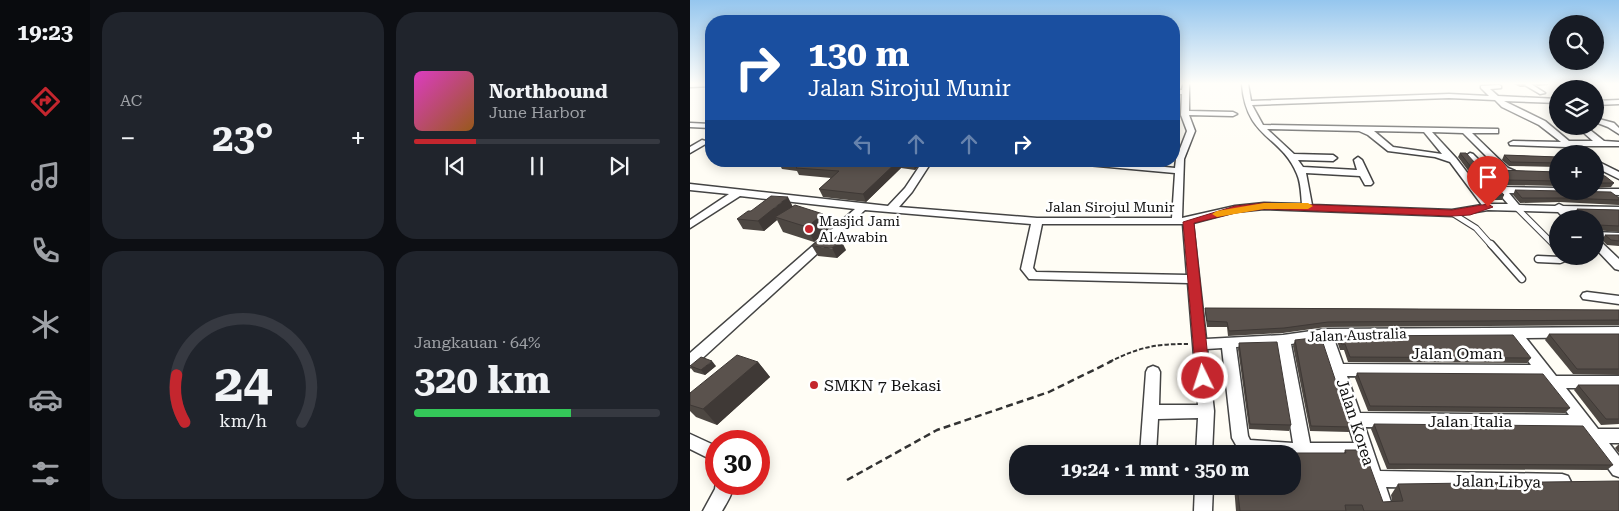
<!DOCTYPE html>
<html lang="id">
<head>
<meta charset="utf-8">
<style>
  body { margin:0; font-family:"Roboto Serif",serif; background:#20242c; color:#f1f3f6; height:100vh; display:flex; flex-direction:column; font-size:19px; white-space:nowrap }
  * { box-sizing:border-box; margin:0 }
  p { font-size:16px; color:#9ea1a6 }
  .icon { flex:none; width:28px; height:28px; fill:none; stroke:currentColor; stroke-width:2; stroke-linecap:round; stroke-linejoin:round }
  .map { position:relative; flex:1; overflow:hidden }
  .side { display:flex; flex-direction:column; gap:12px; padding:12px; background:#0d0f14; width:600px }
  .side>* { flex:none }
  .banner { position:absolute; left:15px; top:15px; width:475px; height:152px; border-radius:20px; box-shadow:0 2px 12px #0003; background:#1a4fa0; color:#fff; overflow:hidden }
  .fabs { position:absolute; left:859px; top:15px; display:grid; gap:10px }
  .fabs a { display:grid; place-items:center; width:55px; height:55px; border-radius:50%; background:#171b24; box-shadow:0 2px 12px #0003; font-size:25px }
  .speed { position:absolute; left:15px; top:430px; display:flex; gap:10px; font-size:25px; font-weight:700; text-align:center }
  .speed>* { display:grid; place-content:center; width:65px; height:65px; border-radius:50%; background:#171b24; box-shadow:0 2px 12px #0003; line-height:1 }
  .speed .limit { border:8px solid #d22; background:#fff; color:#111 }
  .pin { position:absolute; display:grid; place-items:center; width:42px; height:42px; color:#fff; margin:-51px -21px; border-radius:50% 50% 50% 0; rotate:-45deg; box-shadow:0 0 5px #0007 }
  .pin .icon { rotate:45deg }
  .me { position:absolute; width:55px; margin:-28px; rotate:356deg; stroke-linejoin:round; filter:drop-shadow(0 0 4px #0008) }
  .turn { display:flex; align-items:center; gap:18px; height:105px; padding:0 20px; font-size:22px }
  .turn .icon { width:65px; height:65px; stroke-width:2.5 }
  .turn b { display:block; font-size:35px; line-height:42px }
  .lanes { display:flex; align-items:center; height:48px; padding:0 20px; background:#0003; justify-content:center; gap:25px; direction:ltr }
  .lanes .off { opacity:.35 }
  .big { font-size:38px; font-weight:700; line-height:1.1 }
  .side .tile { flex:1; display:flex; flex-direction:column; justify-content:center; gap:8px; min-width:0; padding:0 18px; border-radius:20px; background:#20242c }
  .side .dial { align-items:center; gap:0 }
  .dial svg { height:130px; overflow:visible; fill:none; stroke:#363941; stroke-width:7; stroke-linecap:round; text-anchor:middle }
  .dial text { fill:#f1f3f6; stroke:none }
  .song { display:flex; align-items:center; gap:15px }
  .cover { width:60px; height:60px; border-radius:8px; background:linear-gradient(135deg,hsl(310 70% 55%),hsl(30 70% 35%)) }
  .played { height:5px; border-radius:2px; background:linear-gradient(90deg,#c4262e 25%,#363941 25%) }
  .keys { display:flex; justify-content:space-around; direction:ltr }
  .heat { display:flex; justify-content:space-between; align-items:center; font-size:28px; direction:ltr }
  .charge { height:8px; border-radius:4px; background:linear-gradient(90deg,#34c759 64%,#363941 0) }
  .side .tiles { flex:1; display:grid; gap:12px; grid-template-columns:repeat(2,1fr) }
  .trip { position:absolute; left:319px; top:445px; width:292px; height:50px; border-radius:20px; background:#171b24; box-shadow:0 2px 12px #0003; font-weight:700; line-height:50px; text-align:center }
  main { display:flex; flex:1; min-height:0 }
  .menu { display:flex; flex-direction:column; width:90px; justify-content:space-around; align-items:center; background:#090b0e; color:#9ea1a6 }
  .menu .icon { width:35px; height:35px }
  .menu .selected { color:#c4262e }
  .menu b { font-size:22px; color:#f1f3f6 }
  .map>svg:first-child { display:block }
</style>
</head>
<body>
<main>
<nav class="menu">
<b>19:23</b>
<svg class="icon selected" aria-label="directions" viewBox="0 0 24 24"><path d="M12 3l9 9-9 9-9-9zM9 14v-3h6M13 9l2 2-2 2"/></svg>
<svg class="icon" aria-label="music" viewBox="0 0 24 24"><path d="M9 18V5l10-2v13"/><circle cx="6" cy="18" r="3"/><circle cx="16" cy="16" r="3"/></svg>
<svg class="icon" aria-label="phone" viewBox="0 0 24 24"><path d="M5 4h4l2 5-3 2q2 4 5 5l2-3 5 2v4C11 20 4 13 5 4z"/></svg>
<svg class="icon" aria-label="climate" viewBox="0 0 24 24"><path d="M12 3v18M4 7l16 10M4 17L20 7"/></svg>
<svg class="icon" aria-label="car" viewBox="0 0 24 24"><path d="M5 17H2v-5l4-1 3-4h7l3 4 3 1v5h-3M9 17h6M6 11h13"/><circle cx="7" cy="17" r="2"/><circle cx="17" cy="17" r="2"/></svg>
<svg class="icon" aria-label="filters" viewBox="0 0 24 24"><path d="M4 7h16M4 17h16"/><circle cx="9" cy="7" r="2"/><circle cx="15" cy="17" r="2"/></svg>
</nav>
<section class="side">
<div class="tiles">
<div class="tile"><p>AC</p>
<div class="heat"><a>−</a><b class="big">23°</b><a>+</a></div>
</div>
<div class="tile">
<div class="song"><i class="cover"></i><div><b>Northbound</b><p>June Harbor</p></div></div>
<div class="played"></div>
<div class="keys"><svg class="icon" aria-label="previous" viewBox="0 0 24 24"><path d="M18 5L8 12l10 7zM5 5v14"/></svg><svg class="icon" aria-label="pause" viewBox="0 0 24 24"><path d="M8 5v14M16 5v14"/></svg><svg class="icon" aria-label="next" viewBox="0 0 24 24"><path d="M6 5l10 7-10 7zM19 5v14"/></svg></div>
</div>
<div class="tile dial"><svg viewBox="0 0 100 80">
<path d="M14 69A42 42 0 1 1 86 69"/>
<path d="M14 69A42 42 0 0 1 9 40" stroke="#c4262e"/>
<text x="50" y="56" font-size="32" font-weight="700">24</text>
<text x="50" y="72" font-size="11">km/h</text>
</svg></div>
<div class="tile"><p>Jangkauan · 64%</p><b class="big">320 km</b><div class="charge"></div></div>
</div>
</section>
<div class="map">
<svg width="929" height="511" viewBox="0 0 929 511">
  <rect width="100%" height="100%" fill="#fffdf5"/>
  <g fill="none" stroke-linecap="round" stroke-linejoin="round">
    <defs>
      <g id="lane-far1">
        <path d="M826 207 865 246"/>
        <path d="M762 213 786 228 802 246"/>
      </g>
      <g id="lane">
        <path d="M801 244 832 279"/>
        <path d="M864 244 868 248"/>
        <path d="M848 259 870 260 879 256"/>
      </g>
      <g id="street">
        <path d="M0 84H21V86L0 87Z"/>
        <path d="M493 84H499V111L543 112 547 114 543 116 499 115 505 131 494 159 492 218 545 206 574 203 612 204C611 194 611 183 607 174 591 135 556 139 552 84H558L561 101 759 94 799 96 791 88V86L809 85 811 86V88L800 89 808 96 868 99V103L814 101 855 121 879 141H903L886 126H895L914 141 929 142V146H886L895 154H885L877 147 820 145 819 143 823 141 871 142 849 125 812 107 805 100 759 98 562 105 573 125 808 129V133H782L818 168 825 171 821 174 801 173 813 187 868 188V191H873L868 194 819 193 829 205 865 206 869 204 873 206 929 207V213L880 212 886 219H875L868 212 798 210 762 216 574 209 545 212 503 223 516 339 593 335 636 329 929 327V337L836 338 866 376H929V388H876L908 429H929V443H919L929 456V477L923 475 889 429 675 427 690 471 872 474 878 476 881 482 878 488 872 490 696 487 704 511H686L669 458H602V454L550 452 542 438 532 348 517 349 524 411 522 454H506L508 418 468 419 466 454H450L456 372 458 368 463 366 468 368 470 372 469 405H508L498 283 339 279 331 269 341 224 175 210 5 365 0 367V353L165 209 50 196 0 228V220L39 194 0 190V184L198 206 215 188 233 161H242L222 192 209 207 347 218H482L485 173 386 164 382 161H416L485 168 486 159 497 131 491 115 492 94H484V90H492ZM577 129 669 131 678 135 698 151 745 157 760 162 792 205 762 210 622 205 616 173 670 176 675 185H681L683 183 672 160 668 157 664 160 667 170 613 167 608 160 643 161 647 158 643 155 604 154ZM684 131 734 132 752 154 703 147ZM742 132 773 133 808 168 796 167 783 154 780 153 776 156 818 204H801L766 158ZM352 224H493L497 275 346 272 343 268ZM821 338 841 365 653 364 644 339ZM631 340 664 443H620L601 344ZM587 345 603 443 560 440 558 436 546 347ZM657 376 850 377 879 415 670 413Z"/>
        <path d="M833 84H841L855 93 850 94Z"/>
        <path d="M929 100V104L905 105V101Z"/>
        <path d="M905 118 924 123 929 128V134L918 127 905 122Z"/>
        <path d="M0 123 21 124V128L0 127Z"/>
        <path d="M12 140 19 142 0 153V147Z"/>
        <path d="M905 160 929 172V179L905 167Z"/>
        <path d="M905 189H929V195L903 194 901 192 905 191Z"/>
        <path d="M905 232 929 233V239L905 238Z"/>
        <path d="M905 239 909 240 929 259V270L925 269 905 248Z"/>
        <path d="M897 292 929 296V304L893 299 891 296 893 293Z"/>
        <path d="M0 434 26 446V462L0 449Z"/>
        <path d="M26 482V484H43C43 494 37 502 32 511H13L25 489Z"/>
        <path d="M505 486H523L522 511H504Z"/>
      </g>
    </defs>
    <use href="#lane-far1" stroke="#444" stroke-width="7"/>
    <use href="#lane" stroke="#444" stroke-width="9"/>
    <use href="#street" stroke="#444" stroke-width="3"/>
    <path stroke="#333" stroke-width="2" stroke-dasharray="4.5 2" stroke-linecap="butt" d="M419 362C450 347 464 344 498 344"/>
    <path stroke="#333" stroke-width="2.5" stroke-dasharray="7 4" stroke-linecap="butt" d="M157 480 247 430 359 392 422 361"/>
    <use href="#lane-far1" stroke="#fff" stroke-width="5"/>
    <use href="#lane" stroke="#fff" stroke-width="6"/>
    <use href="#street" fill="#fff" fill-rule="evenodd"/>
  </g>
  <g fill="#4d4742">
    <path d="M824 84H836L834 87H830Z"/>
    <path d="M844 84H858V85L848 86Z"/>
    <path d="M770 153 814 195 812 200H800L768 157Z"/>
    <path d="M814 155 868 157V167L819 166 812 160Z"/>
    <path d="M74 161H167V162L179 163 181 161H233L225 170 211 168 176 202 133 197 129 189 141 178 109 175 107 171 92 169 89 163 75 162Z"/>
    <path d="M905 166 906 174 924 183 921 187 905 188Z"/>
    <path d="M807 170 868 172V186L814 185 805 175Z"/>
    <path d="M825 190 929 198V205L870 202 830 203 823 195Z"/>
    <path d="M103 206 133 214 140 228 124 242 93 232 87 220 74 231 53 229 47 219 61 211Z"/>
    <path d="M887 209 929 210V232L905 230V219H889L884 214Z"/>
    <path d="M915 235H929V246L917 245 912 240Z"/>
    <path d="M122 246 156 250 147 258 128 256Z"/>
    <path d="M515 308 929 310V325L636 327 593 333 538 336 537 327H517L515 313Z"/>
    <path d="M859 334H929V375L883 374 855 340Z"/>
    <path d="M648 336 841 358 837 363 658 362 654 350H650L647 341Z"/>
    <path d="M605 340 661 427 659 432 620 431 603 346Z"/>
    <path d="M549 343 601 425 599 431 559 429 548 349Z"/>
    <path d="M68 362 80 377 27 425 6 417 0 411V393Z"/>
    <path d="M26 366 15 375 4 372 0 367Z"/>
    <path d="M667 373 880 408 875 413 678 411 665 378Z"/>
    <path d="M888 385H929V424L911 425 884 390Z"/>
    <path d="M684 424 923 465 917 470 697 469 681 429Z"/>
    <path d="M929 444V453L925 448Z"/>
    <path d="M655 450 693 502 702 501 701 495 708 484 929 511H546L544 486H602L654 453Z"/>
  </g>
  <g fill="#3f3936">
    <path d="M208 161 211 168 176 202 173 194Z"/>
    <path d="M223 161H233L225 170 223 162Z"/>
    <path d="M98 197 103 207 85 217 87 220 74 231 68 221Z"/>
    <path d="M133 214 140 228 124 242 117 227Z"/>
    <path d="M151 240 156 250 147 258 142 248Z"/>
    <path d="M22 361 26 366 15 375 11 370Z"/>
    <path d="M68 362 80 377 27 425 13 409Z"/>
  </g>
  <g fill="#5a524d" stroke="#3f3936">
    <path d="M770 153H776L814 195H803Z"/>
    <path d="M814 155 868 157V163L821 162Z"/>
    <path d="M89 161H157L156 162 179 163 181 161H208L173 194 129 189 149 171 106 168 110 164 88 162Z"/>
    <path d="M905 166 906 167V174L915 176 924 183H905Z"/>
    <path d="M807 170 868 172V181L816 180Z"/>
    <path d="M825 190 921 192 929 198V200L873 198H832Z"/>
    <path d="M81 196 98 197 68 221 47 219 58 211H61Z"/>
    <path d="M105 205 133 214 117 227 85 217Z"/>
    <path d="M887 209 929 210V226L908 225 906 228 905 226V219H897Z"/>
    <path d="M915 235H929V241L921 240Z"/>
    <path d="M132 237 151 240 142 248 122 246Z"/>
    <path d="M515 308 929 310V320L638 322 594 328 539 331 537 322 517 321Z"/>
    <path d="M859 334H929V369H887Z"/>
    <path d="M823 335 841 358 660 357 655 344 652 345 648 336Z"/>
    <path d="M631 337 661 427 621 426 605 340Z"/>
    <path d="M587 342 601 425 560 424 549 343Z"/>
    <path d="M47 355 68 362 13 409 0 405V393Z"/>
    <path d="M11 357 22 361 11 370 0 366Z"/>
    <path d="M667 373 853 374 880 408 680 406Z"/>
    <path d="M888 385H929V419H916Z"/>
    <path d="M684 424 893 426 923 465 699 464Z"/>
    <path d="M655 450H674L693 502 713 501 708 484 929 481V511H674L672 505H655L656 511H550L547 486H602V454H544V453H656Z"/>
  </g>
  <linearGradient id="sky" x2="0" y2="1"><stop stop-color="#95c6ee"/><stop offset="0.54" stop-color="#fffefa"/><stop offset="1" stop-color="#fffefa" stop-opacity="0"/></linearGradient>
  <rect width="929" height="155" fill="url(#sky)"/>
  <path fill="#c4262e" stroke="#7f191e" d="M574 203 762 210 798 204 803 207 780 215 762 216 574 209 545 213 504 223 520 378 518 382H508L506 378 493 222 545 206Z"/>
  <path fill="#f59e0b" d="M574 203H618L623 206 618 209H574L527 217 522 214 527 211Z"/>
  <g fill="#c4262e" stroke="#fff" stroke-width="2">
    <circle cx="119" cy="229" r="5"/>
    <circle cx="124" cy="385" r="5"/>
  </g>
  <g text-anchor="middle" stroke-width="5" stroke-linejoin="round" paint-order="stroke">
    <g font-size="14" fill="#111" stroke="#fff">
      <text x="420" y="212">Jalan Sirojul Munir</text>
      <text transform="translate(667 335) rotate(-2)" y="5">Jalan Australia</text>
    </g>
    <g font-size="14" fill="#111" stroke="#fff" text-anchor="start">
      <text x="129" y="226">Masjid Jami<tspan x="129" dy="16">Al Awabin</tspan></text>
    </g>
    <g font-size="16" fill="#111" stroke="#fff">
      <text x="767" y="359">Jalan Oman</text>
      <text x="780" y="427">Jalan Italia</text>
      <text transform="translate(666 422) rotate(72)" y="6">Jalan Korea</text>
      <text transform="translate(807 481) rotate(1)" y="6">Jalan Libya</text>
    </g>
    <g font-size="16" fill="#111" stroke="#fff" text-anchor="start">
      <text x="134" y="391">SMKN 7 Bekasi</text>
    </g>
  </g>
</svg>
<div class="fabs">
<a><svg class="icon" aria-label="search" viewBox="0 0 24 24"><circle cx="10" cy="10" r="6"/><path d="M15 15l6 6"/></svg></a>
<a><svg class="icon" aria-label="layers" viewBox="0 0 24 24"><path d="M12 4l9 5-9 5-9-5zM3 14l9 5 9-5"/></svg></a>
<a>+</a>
<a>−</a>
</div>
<div class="speed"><div class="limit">30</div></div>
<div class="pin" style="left:798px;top:207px;background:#d93025"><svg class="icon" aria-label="arrive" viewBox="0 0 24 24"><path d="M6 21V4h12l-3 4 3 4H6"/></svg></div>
<svg class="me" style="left:513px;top:378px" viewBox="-20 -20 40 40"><circle r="17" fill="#c4262e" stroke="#fff" stroke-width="3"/><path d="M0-11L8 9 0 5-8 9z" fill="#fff"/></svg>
<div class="trip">19:24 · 1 mnt · 350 m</div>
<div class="banner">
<div class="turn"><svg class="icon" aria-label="right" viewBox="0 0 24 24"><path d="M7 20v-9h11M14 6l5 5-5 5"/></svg><div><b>130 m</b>Jalan Sirojul Munir</div></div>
<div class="lanes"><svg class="icon off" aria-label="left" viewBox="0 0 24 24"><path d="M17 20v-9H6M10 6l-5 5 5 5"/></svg><svg class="icon off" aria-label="ahead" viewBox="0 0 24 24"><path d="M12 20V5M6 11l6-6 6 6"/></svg><svg class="icon off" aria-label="ahead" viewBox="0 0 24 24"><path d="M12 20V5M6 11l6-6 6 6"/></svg><svg class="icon" aria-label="right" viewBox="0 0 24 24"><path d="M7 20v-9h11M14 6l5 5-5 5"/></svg></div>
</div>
</div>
</main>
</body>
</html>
